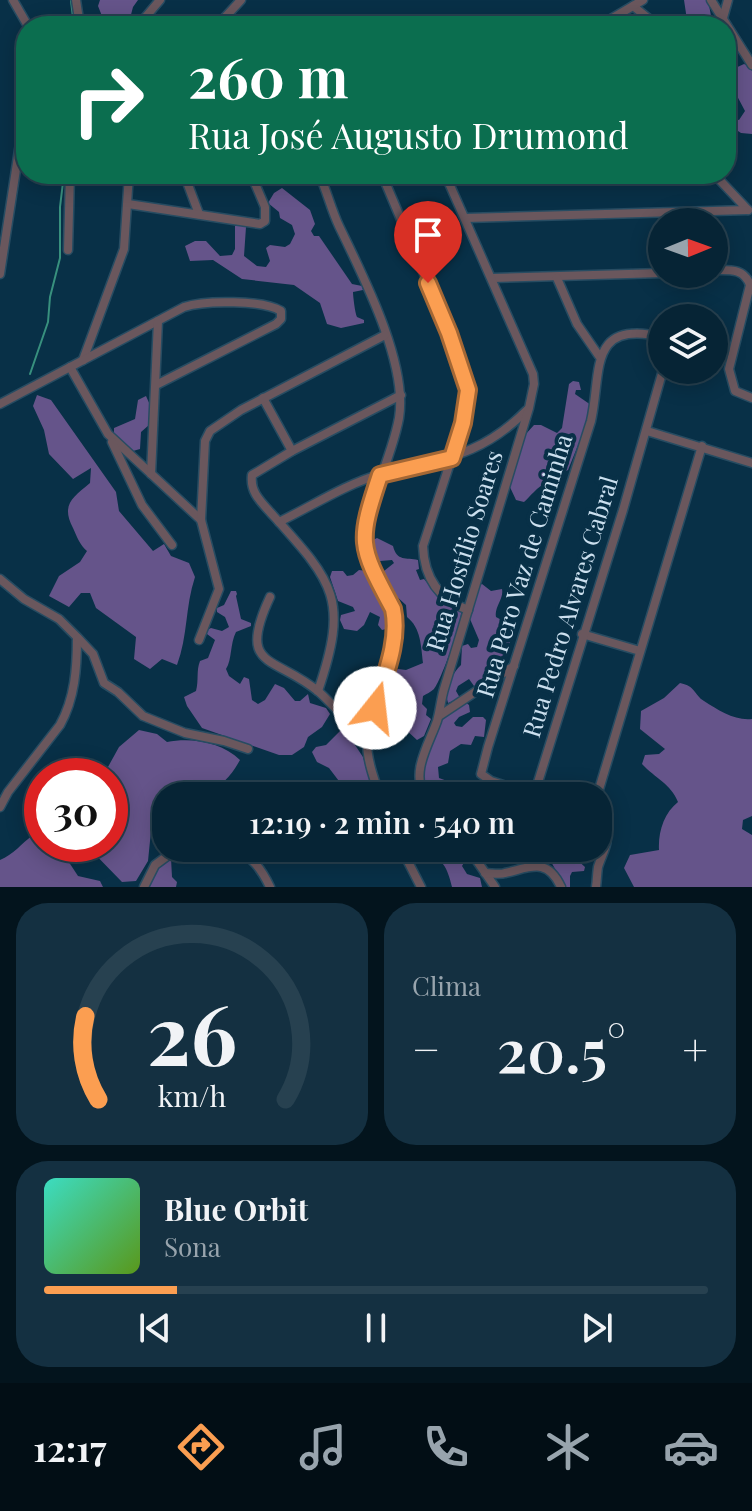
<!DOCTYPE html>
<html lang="pt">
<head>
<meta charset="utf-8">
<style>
  body { margin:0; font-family:"Playfair Display",serif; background:#143041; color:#f1f3f6; height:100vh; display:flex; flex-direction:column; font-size:30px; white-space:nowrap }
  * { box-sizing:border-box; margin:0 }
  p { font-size:26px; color:#98a4ad }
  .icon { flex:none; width:44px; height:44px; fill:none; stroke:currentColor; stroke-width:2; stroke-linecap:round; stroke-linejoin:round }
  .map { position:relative; height:887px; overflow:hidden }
  .sheet { display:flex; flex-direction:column; gap:16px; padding:16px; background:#03141d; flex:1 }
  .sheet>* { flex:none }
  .hud { position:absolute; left:16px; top:16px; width:720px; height:168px; border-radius:32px; box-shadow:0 4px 20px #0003,0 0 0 2px #274150; background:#0b6e4f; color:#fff; overflow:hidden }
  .needle { width:52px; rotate:89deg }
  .controls { position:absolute; left:648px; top:208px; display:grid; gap:16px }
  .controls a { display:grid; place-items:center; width:80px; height:80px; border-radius:50%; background:#062435; box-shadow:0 4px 20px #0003,0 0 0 2px #274150; font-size:40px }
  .speed { position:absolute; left:24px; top:758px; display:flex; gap:16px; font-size:40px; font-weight:700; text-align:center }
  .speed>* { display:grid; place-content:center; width:104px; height:104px; border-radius:50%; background:#062435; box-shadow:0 4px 20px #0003,0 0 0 2px #274150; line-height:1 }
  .speed .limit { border:12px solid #d22; background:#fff; color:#111 }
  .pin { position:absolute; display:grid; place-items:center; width:68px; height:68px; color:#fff; margin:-82px -34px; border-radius:50% 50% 50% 0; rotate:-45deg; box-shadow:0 0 8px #0007 }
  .pin .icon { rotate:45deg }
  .me { position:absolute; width:88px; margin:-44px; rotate:16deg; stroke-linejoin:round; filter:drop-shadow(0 0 6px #0008) }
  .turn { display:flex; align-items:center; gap:28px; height:168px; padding:0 40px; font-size:36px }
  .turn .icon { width:104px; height:104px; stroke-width:2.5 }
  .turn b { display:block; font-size:56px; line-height:68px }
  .big { font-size:60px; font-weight:600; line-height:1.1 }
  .sheet .card { flex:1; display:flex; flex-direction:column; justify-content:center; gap:12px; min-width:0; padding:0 28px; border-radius:32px; background:#143041 }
  .sheet .dial { align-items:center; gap:0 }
  .dial svg { height:208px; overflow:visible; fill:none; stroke:#274150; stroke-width:7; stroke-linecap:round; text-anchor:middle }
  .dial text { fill:#f1f3f6; stroke:none }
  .song { display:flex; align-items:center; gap:24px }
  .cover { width:96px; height:96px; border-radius:12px; background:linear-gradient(135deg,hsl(170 70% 55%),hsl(90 70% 35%)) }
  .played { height:8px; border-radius:4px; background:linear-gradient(90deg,#fb9e51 20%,#274150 20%) }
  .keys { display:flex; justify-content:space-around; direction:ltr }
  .heat { display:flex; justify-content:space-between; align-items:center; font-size:44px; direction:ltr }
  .sheet .tiles { flex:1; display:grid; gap:16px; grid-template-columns:1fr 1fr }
  .card:last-child { grid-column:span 2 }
  .trip { position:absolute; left:152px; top:782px; width:460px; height:80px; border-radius:32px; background:#062435; box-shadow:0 4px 20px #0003,0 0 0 2px #274150; font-weight:600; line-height:80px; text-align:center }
  .dock { display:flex; height:128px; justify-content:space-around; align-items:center; background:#020e15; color:#98a4ad }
  .dock .icon { width:56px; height:56px }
  .dock .current { color:#fb9e51 }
  .dock b { font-size:36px; color:#f1f3f6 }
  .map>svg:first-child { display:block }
</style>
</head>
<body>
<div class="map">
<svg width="752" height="887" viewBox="0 0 752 887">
  <rect width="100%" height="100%" fill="#083047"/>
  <g fill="#65548a">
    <path d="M100 0H138L133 7 128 26H106L98 6Z"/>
    <path d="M684 0H708L712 21 718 26 679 25 687 20Z"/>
    <path d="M726 32 736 45 738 53 727 65 731 70 744 64 749 66 752 71V134L741 133 729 125 728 121 731 118 739 120 745 111 736 94 726 83Z"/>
    <path d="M282 188 310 210 315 224 311 231 314 236H319L352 284 362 286 363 290 353 292C353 296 355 313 357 317L364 320V323L341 328 327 324 320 303 294 285 242 279 213 260 190 261 185 246 195 241H206L220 256 232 255 235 249V226L242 225 246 227 244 256 257 266 266 267 270 261 266 248 270 245 285 247 290 244 295 234 292 225 280 218 279 212 268 203 274 193Z"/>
    <path d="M573 381 579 382 581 390H576L575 394 591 405 589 418 568 470C557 477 542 483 534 492 530 495 528 499 524 502L516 500 509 485 525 435 534 425H541L557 433 562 428 569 384Z"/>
    <path d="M37 395 51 400 116 492 119 511 153 551 164 544 171 556 189 563 195 577C185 607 188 636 177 665L162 659 150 669 134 659 136 637 96 608 90 593H81L69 607 49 596 59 576 80 562 87 551C80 545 77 537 73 528 61 505 72 498 90 483L91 468 73 479 49 454 44 430 33 406Z"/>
    <path d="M146 396 150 405 149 425 141 432 140 449 133 451 114 434V428L135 419 138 400Z"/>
    <path d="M377 538 393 546C397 562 406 557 418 560L419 569 416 570 420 580 424 579 445 604 461 612C462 622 441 681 434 689 431 692 426 694 423 696L422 704 427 709 426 715 431 719 424 736 417 740 404 728 403 718 394 720 392 717 395 693 391 673 398 669 406 670 423 663C421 646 421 628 407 617L406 605 395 595 394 590 388 588 382 578 384 571 394 563 392 560 380 561 375 557 371 541Z"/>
    <path d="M359 570 366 571 390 613V628L382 630 378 625 380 617 370 612 364 625 357 631 344 629 340 620 341 615 355 611 353 607 338 601 330 577 332 571H343L347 576 353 575Z"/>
    <path d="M482 584 491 591 502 589C504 599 494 607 496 617L509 624 513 633 501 670 474 686 469 679 458 686 456 691 460 698 448 703C444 692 451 674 461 665L462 646 468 644 471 648 477 647 479 640 470 619 478 586Z"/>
    <path d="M231 591H236L237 594 236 596 241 619 251 623V626L236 632C230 643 232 660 226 669L229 676 240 684 244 677 249 679 252 700 258 704 265 700 275 684 284 688 295 701H300L308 694 310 703 326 708 330 714 322 727 308 737 304 747 292 755H279L202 728 187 706 184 697 196 691C199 680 196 671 200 661L208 658 215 640 207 634V630L211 628 222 631 229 627 225 617 217 612V608L224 605Z"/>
    <path d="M680 683C696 686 694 695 704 701 718 710 735 721 752 719V816L743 820 742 829 752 835V887H634L624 868 630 855 659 850C658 832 664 813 678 802 671 784 655 778 642 764L645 755 659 754 665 749 640 729 641 711 664 698Z"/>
    <path d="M465 702 469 705 470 712 459 717 454 723 456 726 462 727 473 717H483L486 720 484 737 475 736 471 745 461 744 450 751 448 763 438 767 439 778 450 782 455 787 458 781 470 783 479 796 488 787 491 793 488 796H429L422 776 428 752 441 719Z"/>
    <path d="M139 730 157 734 167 742C191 737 222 742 240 760 221 794 203 796 166 796V817L163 825 151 831 148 861 136 881 122 882 85 844H110V776H103L119 747Z"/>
    <path d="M345 730 363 757 374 796H357L351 790 345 789 329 768 317 762 312 752 316 747 326 745 340 731Z"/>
    <path d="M33 835 42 838V844H57L78 876 100 881 103 887H0V860C13 855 22 843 33 835Z"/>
    <path d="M425 848H442L451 853 454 848H464L469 854 462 866 467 874 480 878 482 887H452C447 866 443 861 425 848Z"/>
    <path d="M547 848H564L585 867 584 871 572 872 570 876V887H565L549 858Z"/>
    <path d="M168 857 171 858 172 877 177 882 176 887H149L161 863Z"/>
  </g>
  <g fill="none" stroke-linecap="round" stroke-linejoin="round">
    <g stroke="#38907e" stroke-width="2">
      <path d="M71 1 74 26"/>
      <path d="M30 374 48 322 50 297 60 258V207L64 174"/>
    </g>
    <defs>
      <g id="minor">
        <path d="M13 0 28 26"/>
        <path d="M76 0 80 26"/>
        <path d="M711 0 752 65"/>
        <path d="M633 6 658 26"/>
        <path d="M723 18 728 0"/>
        <path d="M138 26 160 0"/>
        <path d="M217 26 241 0"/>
        <path d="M599 26 643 0"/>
        <path d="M184 174 199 214"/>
        <path d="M319 174C327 191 331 209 339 226 363 276 408 363 399 418 393 451 375 491 364 524 362 557 378 581 393 609 402 655 369 697 367 742 367 760 374 779 380 796"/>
        <path d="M386 174V184L449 333 468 390 463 423 423 546C424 577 438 599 468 610"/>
        <path d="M714 174 748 210"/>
        <path d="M128 204 260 224 265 221V207L251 174"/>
        <path d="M466 218 748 210"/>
        <path d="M68 250 70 174"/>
        <path d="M714 270C730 270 744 268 750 285L729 369 735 391 752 398"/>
        <path d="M0 274 26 104"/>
        <path d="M493 278 662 273"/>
        <path d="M557 278 577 324 599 356"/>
        <path d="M83 360 124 249 129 174"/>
        <path d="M70 367 108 434 201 520"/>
        <path d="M263 398 292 451"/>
        <path d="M0 404 184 307C205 300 263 300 281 311V319L276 324 156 385"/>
        <path d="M647 431 752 463"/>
        <path d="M112 442 142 505 172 545"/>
        <path d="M151 474 158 321"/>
        <path d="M279 522C312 506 346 484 381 474 442 458 479 458 527 410"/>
        <path d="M0 579 24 599 59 619 77 637C77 668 75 698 60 725L8 792 0 807"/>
        <path d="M270 597C236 670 275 655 319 692 336 707 349 725 367 740"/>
        <path d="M582 634 640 651"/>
        <path d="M78 638 93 654 104 683 118 692 143 716 185 733 224 741 248 749"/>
        <path d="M199 640 219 589 201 520 205 441 210 431 241 410 385 335"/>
        <path d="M318 691C350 597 333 582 270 512 259 500 250 491 252 475L292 451 401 395"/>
        <path d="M439 716 514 666"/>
        <path d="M534 795 623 510 663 370"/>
        <path d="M425 796C410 773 429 744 437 721 440 711 441 699 444 689L529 408 534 384 533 374 445 174"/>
        <path d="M536 796 491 781 481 774 488 747 591 421C602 373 587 319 662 337"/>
        <path d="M597 796 702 446"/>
        <path d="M234 848C252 856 262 870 270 887"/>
        <path d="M401 848 421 887"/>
        <path d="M468 848 495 887"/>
        <path d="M485 873C491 873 500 875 505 873 529 868 547 856 561 887"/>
        <path d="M144 887 155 865 178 848"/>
        <path d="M596 887C597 880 597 873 598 867 603 850 615 837 598 824"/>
      </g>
    </defs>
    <use href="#minor" stroke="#274c62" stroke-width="11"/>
    <use href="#minor" stroke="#6a575d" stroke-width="8"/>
  </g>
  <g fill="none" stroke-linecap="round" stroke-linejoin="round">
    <defs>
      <path id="route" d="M375 708C384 677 400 641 393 609 359 545 357 544 380 475L452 458 463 423 468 390 449 333 428 283"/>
    </defs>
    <use href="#route" stroke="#a36735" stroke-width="20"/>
    <use href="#route" stroke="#fb9e51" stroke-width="14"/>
  </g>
  <g text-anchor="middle" stroke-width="8" stroke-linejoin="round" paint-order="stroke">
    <g font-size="24" fill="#cce0ef" stroke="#083047">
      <text transform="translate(465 551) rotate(-73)" y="8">Rua Hostílio Soares</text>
      <text transform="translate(525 566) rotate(-73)" y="8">Rua Pero Vaz de Caminha</text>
      <text transform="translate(571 607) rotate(-73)" y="8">Rua Pedro Alvares Cabral</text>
    </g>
  </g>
</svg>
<div class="controls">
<a><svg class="needle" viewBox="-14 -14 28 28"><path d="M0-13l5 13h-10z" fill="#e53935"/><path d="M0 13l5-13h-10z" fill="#98a4ad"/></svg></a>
<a><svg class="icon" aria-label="layers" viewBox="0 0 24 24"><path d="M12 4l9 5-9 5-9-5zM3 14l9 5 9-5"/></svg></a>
</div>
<div class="speed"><div class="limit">30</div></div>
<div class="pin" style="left:428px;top:283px;background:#d93025"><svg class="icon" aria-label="arrive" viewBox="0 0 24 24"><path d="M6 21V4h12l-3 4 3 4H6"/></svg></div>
<svg class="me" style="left:375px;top:708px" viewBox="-20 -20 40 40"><circle r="19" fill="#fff"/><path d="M0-13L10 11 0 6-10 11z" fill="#fb9e51"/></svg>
<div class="trip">12:19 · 2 min · 540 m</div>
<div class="hud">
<div class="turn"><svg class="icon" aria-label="right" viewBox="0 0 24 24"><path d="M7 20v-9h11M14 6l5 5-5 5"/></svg><div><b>260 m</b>Rua José Augusto Drumond</div></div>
</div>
</div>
<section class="sheet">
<div class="tiles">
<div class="card dial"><svg viewBox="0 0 100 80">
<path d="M14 69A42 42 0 1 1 86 69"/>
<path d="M14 69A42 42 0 0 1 9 37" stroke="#fb9e51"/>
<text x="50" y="56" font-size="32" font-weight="700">26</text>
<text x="50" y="72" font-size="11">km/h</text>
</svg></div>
<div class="card"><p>Clima</p>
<div class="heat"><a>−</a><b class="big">20.5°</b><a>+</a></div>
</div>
<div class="card">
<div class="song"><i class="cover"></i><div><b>Blue Orbit</b><p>Sona</p></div></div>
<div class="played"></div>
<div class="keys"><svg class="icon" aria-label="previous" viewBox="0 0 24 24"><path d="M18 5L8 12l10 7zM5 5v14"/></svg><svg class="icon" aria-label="pause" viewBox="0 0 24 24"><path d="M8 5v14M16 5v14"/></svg><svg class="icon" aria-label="next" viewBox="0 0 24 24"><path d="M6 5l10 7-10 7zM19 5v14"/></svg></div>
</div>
</div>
</section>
<nav class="dock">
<b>12:17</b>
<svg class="icon current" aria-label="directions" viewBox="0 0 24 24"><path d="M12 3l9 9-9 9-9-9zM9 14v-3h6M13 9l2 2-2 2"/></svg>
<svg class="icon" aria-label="music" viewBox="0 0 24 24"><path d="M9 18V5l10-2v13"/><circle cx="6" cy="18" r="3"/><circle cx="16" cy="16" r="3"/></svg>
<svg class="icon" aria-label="phone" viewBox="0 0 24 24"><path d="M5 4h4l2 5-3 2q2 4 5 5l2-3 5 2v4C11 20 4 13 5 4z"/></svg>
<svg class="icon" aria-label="climate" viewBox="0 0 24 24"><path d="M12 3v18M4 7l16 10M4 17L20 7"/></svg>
<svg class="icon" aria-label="car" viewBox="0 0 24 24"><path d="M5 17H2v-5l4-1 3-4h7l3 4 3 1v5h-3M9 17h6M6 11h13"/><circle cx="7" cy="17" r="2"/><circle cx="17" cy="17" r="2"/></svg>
</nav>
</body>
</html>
